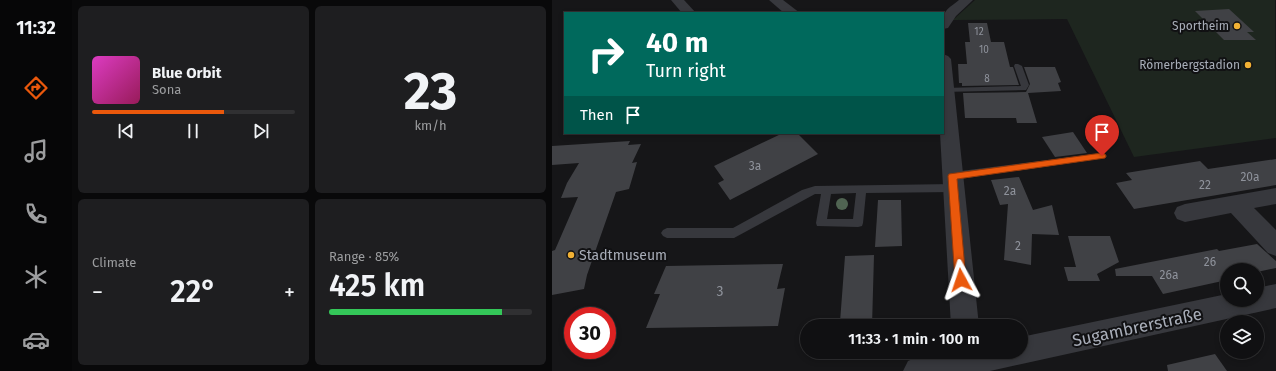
<!DOCTYPE html>
<html lang="en">
<head>
<meta charset="utf-8">
<style>
  body { margin:0; font-family:"Fira Sans",sans-serif; background:#1e1e20; color:#f1f3f6; height:100vh; display:flex; flex-direction:column; font-size:15px; white-space:nowrap }
  * { box-sizing:border-box; margin:0 }
  p { font-size:13px; color:#9c9d9f }
  .icon { flex:none; width:22px; height:22px; fill:none; stroke:currentColor; stroke-width:2; stroke-linecap:round; stroke-linejoin:round }
  .map { position:relative; flex:1; overflow:hidden }
  .sheet { display:flex; flex-direction:column; gap:6px; padding:6px; background:#09090a; width:480px }
  .sheet>* { flex:none }
  .top-card { position:absolute; left:12px; top:12px; width:380px; height:122px; border-radius:0px; box-shadow:0 2px 6px #0003,0 0 0 1px #303032; background:#00695c; color:#fff; overflow:hidden }
  .controls { position:absolute; left:668px; top:263px; display:grid; gap:8px }
  .controls a { display:grid; place-items:center; width:44px; height:44px; border-radius:50%; background:#101012; box-shadow:0 2px 6px #0003,0 0 0 1px #303032; font-size:20px }
  .speed { position:absolute; left:12px; top:307px; display:flex; gap:8px; font-size:20px; font-weight:700; text-align:center }
  .speed>* { display:grid; place-content:center; width:52px; height:52px; border-radius:50%; background:#101012; box-shadow:0 2px 6px #0003,0 0 0 1px #303032; line-height:1 }
  .speed .limit { border:6px solid #d22; background:#fff; color:#111 }
  .pin { position:absolute; display:grid; place-items:center; width:34px; height:34px; color:#fff; margin:-41px -17px; border-radius:50% 50% 50% 0; rotate:-45deg; box-shadow:0 0 4px #0007 }
  .pin .icon { rotate:45deg }
  .me { position:absolute; width:44px; margin:-22px; rotate:355deg; stroke-linejoin:round; filter:drop-shadow(0 0 3px #0008) }
  .turn { display:flex; align-items:center; gap:14px; height:84px; padding:0 16px; font-size:18px }
  .turn .icon { width:52px; height:52px; stroke-width:2.5 }
  .turn b { display:block; font-size:28px; line-height:34px }
  .then { display:flex; align-items:center; height:38px; padding:0 16px; background:#0003; gap:8px; font-size:15px }
  .big { font-size:30px; font-weight:600; line-height:1.1 }
  .sheet .card { flex:1; display:flex; flex-direction:column; justify-content:center; gap:6px; min-width:0; padding:0 14px; border-radius:6px; background:#1e1e20 }
  .sheet .dial { align-items:center; gap:0 }
  .dial b { font-size:52px; line-height:1 }
  .song { display:flex; align-items:center; gap:12px }
  .cover { width:48px; height:48px; border-radius:6px; background:linear-gradient(135deg,hsl(310 70% 55%),hsl(330 70% 35%)) }
  .played { height:4px; border-radius:2px; background:linear-gradient(90deg,#ea580c 65%,#303032 65%) }
  .keys { display:flex; justify-content:space-around; direction:ltr }
  .heat { display:flex; justify-content:space-between; align-items:center; font-size:22px; direction:ltr }
  .charge { height:6px; border-radius:3px; background:linear-gradient(90deg,#34c759 85%,#303032 0) }
  .sheet .tiles { flex:1; display:grid; gap:6px; grid-template-columns:repeat(2,1fr) }
  .trip { position:absolute; left:248px; top:319px; width:228px; height:40px; border-radius:20px; background:#101012; box-shadow:0 2px 6px #0003,0 0 0 1px #303032; font-weight:600; line-height:40px; text-align:center }
  main { display:flex; flex:1; min-height:0 }
  .tabs { display:flex; flex-direction:column; width:72px; justify-content:space-around; align-items:center; background:#060607; color:#9c9d9f }
  .tabs .icon { width:28px; height:28px }
  .tabs .active { color:#ea580c }
  .tabs b { font-size:18px; color:#f1f3f6 }
  .map>svg:first-child { display:block }
</style>
</head>
<body>
<main>
<nav class="tabs">
<b>11:32</b>
<svg class="icon active" aria-label="directions" viewBox="0 0 24 24"><path d="M12 3l9 9-9 9-9-9zM9 14v-3h6M13 9l2 2-2 2"/></svg>
<svg class="icon" aria-label="music" viewBox="0 0 24 24"><path d="M9 18V5l10-2v13"/><circle cx="6" cy="18" r="3"/><circle cx="16" cy="16" r="3"/></svg>
<svg class="icon" aria-label="phone" viewBox="0 0 24 24"><path d="M5 4h4l2 5-3 2q2 4 5 5l2-3 5 2v4C11 20 4 13 5 4z"/></svg>
<svg class="icon" aria-label="climate" viewBox="0 0 24 24"><path d="M12 3v18M4 7l16 10M4 17L20 7"/></svg>
<svg class="icon" aria-label="car" viewBox="0 0 24 24"><path d="M5 17H2v-5l4-1 3-4h7l3 4 3 1v5h-3M9 17h6M6 11h13"/><circle cx="7" cy="17" r="2"/><circle cx="17" cy="17" r="2"/></svg>
</nav>
<section class="sheet">
<div class="tiles">
<div class="card">
<div class="song"><i class="cover"></i><div><b>Blue Orbit</b><p>Sona</p></div></div>
<div class="played"></div>
<div class="keys"><svg class="icon" aria-label="previous" viewBox="0 0 24 24"><path d="M18 5L8 12l10 7zM5 5v14"/></svg><svg class="icon" aria-label="pause" viewBox="0 0 24 24"><path d="M8 5v14M16 5v14"/></svg><svg class="icon" aria-label="next" viewBox="0 0 24 24"><path d="M6 5l10 7-10 7zM19 5v14"/></svg></div>
</div>
<div class="card dial"><b>23</b><p>km/h</p></div>
<div class="card"><p>Climate</p>
<div class="heat"><a>−</a><b class="big">22°</b><a>+</a></div>
</div>
<div class="card"><p>Range · 85%</p><b class="big">425 km</b><div class="charge"></div></div>
</div>
</section>
<div class="map">
<svg width="724" height="371" viewBox="0 0 724 371">
  <rect width="100%" height="100%" fill="#161618"/>
  <path fill="#1e261f" d="M423 0H723L724 138 582 157 515 19 401 20Z"/>
  <g fill="#404145">
    <path d="M677 9 702 32H695L704 40H672L643 11Z"/>
    <path d="M416 23H435L439 42H452L458 67H461L467 85 410 86V83H407L406 64H415L413 42H418Z"/>
    <path d="M472 67H503L509 82 506 83 509 91 476 93 485 123H465L464 118H413L411 93 474 92 478 84Z"/>
    <path d="M521 132 535 153 503 157 490 137Z"/>
    <path d="M231 133H245L266 154 178 200 166 183 172 180 162 166Z"/>
    <path d="M78 141 76 145 89 144 80 163 85 162 77 189 64 192 35 275 32 289 0 295V251L3 250 26 197 9 198 15 183 27 163 0 165V146Z"/>
    <path d="M724 159V185L582 209 564 183 580 180 574 173 648 161 656 169Z"/>
    <path d="M467 177 481 210 500 205 507 235 480 234 479 265 452 260 456 204 448 205 439 180Z"/>
    <path d="M326 200H349L350 246 323 247Z"/>
    <path d="M516 236H558L567 262 545 274 548 281H516L512 267H524Z"/>
    <path d="M705 244 724 261V268L705 272V270H675V280L611 294 600 276H564L563 269 665 249 667 251Z"/>
    <path d="M322 255 320 326H269V323L288 322 293 256Z"/>
    <path d="M231 264 225 289 233 288 226 326 94 328 108 294H102L114 266Z"/>
    <path d="M266 352H309V356L265 358Z"/>
    <path d="M663 354 675 371H616L615 365Z"/>
  </g>
  <g fill="none" stroke-linecap="round" stroke-linejoin="round">
    <g fill="#37383d" fill-rule="evenodd">
      <path d="M463 64H466L470 66 477 85 474 90 391 92V88H393L469 86 462 66Z"/>
      <path d="M550 153 555 156 553 158 401 180 398 179 396 176 398 173 401 172Z"/>
      <path d="M402 184 406 185 407 188 406 191 402 192 314 193 311 223 310 226 306 227 265 226 264 223 269 194H263L182 238H115L111 236 109 233 111 230 115 228H181L250 190 263 186ZM304 193 301 219H275L279 194Z"/>
    </g>
    <g fill="#37383d" fill-rule="evenodd">
      <path d="M119 0H132L144 13H130Z"/>
      <path d="M217 0H231L248 13H232Z"/>
      <path d="M407 0H421L404 16 396 28 391 29C391 10 393 11 407 0Z"/>
      <path d="M391 54 396 56 399 59 427 326H399L388 133H391Z"/>
      <path d="M724 188V204L702 208 724 230V256L716 253 679 213 633 222 625 219 622 213 625 207 633 204Z"/>
      <path d="M724 284V308L438 371H351L356 361C390 346 432 352 469 352V337L675 294V300H705V288Z"/>
    </g>
  </g>
  <circle fill="#506452" cx="290" cy="204" r="6"/>
  <path fill="#ea580c" stroke="#983908" d="M550 153 553 154 554 156 553 158 405 179 414 280 413 284 409 285 405 284 403 280 396 176 397 174Z"/>
  <g fill="#f2b134" stroke="#111113" stroke-width="1.5">
    <circle cx="685" cy="26" r="4"/>
    <circle cx="696" cy="65" r="4"/>
    <circle cx="19" cy="255" r="4"/>
  </g>
  <g text-anchor="middle" stroke-width="4" stroke-linejoin="round" paint-order="stroke">
    <g font-size="10" fill="#8e929b">
      <text x="427" y="35">12</text>
      <text x="432" y="53">10</text>
      <text x="435" y="82">8</text>
    </g>
    <g font-size="12" fill="#a8adb8" stroke="#111113" text-anchor="end">
      <text x="677" y="30">Sportheim</text>
      <text x="688" y="69">Römerbergstadion</text>
    </g>
    <g font-size="12" fill="#8e929b">
      <text x="203" y="170">3a</text>
      <text x="698" y="181">20a</text>
      <text x="653" y="189">22</text>
      <text x="458" y="195">2a</text>
      <text x="466" y="250">2</text>
      <text x="658" y="266">26</text>
      <text x="617" y="279">26a</text>
    </g>
    <g font-size="14" fill="#a8adb8" stroke="#111113" text-anchor="start">
      <text x="27" y="260">Stadtmuseum</text>
    </g>
    <g font-size="14" fill="#8e929b">
      <text x="168" y="296">3</text>
    </g>
    <g font-size="17" fill="#a8adb8" stroke="#111113">
      <text transform="translate(585 327) rotate(-12)" y="6">Sugambrerstraße</text>
    </g>
  </g>
</svg>
<div class="controls">
<a><svg class="icon" aria-label="search" viewBox="0 0 24 24"><circle cx="10" cy="10" r="6"/><path d="M15 15l6 6"/></svg></a>
<a><svg class="icon" aria-label="layers" viewBox="0 0 24 24"><path d="M12 4l9 5-9 5-9-5zM3 14l9 5 9-5"/></svg></a>
</div>
<div class="speed"><div class="limit">30</div></div>
<div class="pin" style="left:550px;top:156px;background:#d93025"><svg class="icon" aria-label="arrive" viewBox="0 0 24 24"><path d="M6 21V4h12l-3 4 3 4H6"/></svg></div>
<svg class="me" style="left:409px;top:280px" viewBox="-20 -20 40 40"><path d="M0-17L14 15 0 8-14 15z" fill="#ea580c" stroke="#fff" stroke-width="4"/></svg>
<div class="trip">11:33 · 1 min · 100 m</div>
<div class="top-card">
<div class="turn"><svg class="icon" aria-label="right" viewBox="0 0 24 24"><path d="M7 20v-9h11M14 6l5 5-5 5"/></svg><div><b>40 m</b>Turn right</div></div>
<div class="then">Then<svg class="icon" aria-label="arrive" viewBox="0 0 24 24"><path d="M6 21V4h12l-3 4 3 4H6"/></svg></div>
</div>
</div>
</main>
</body>
</html>
